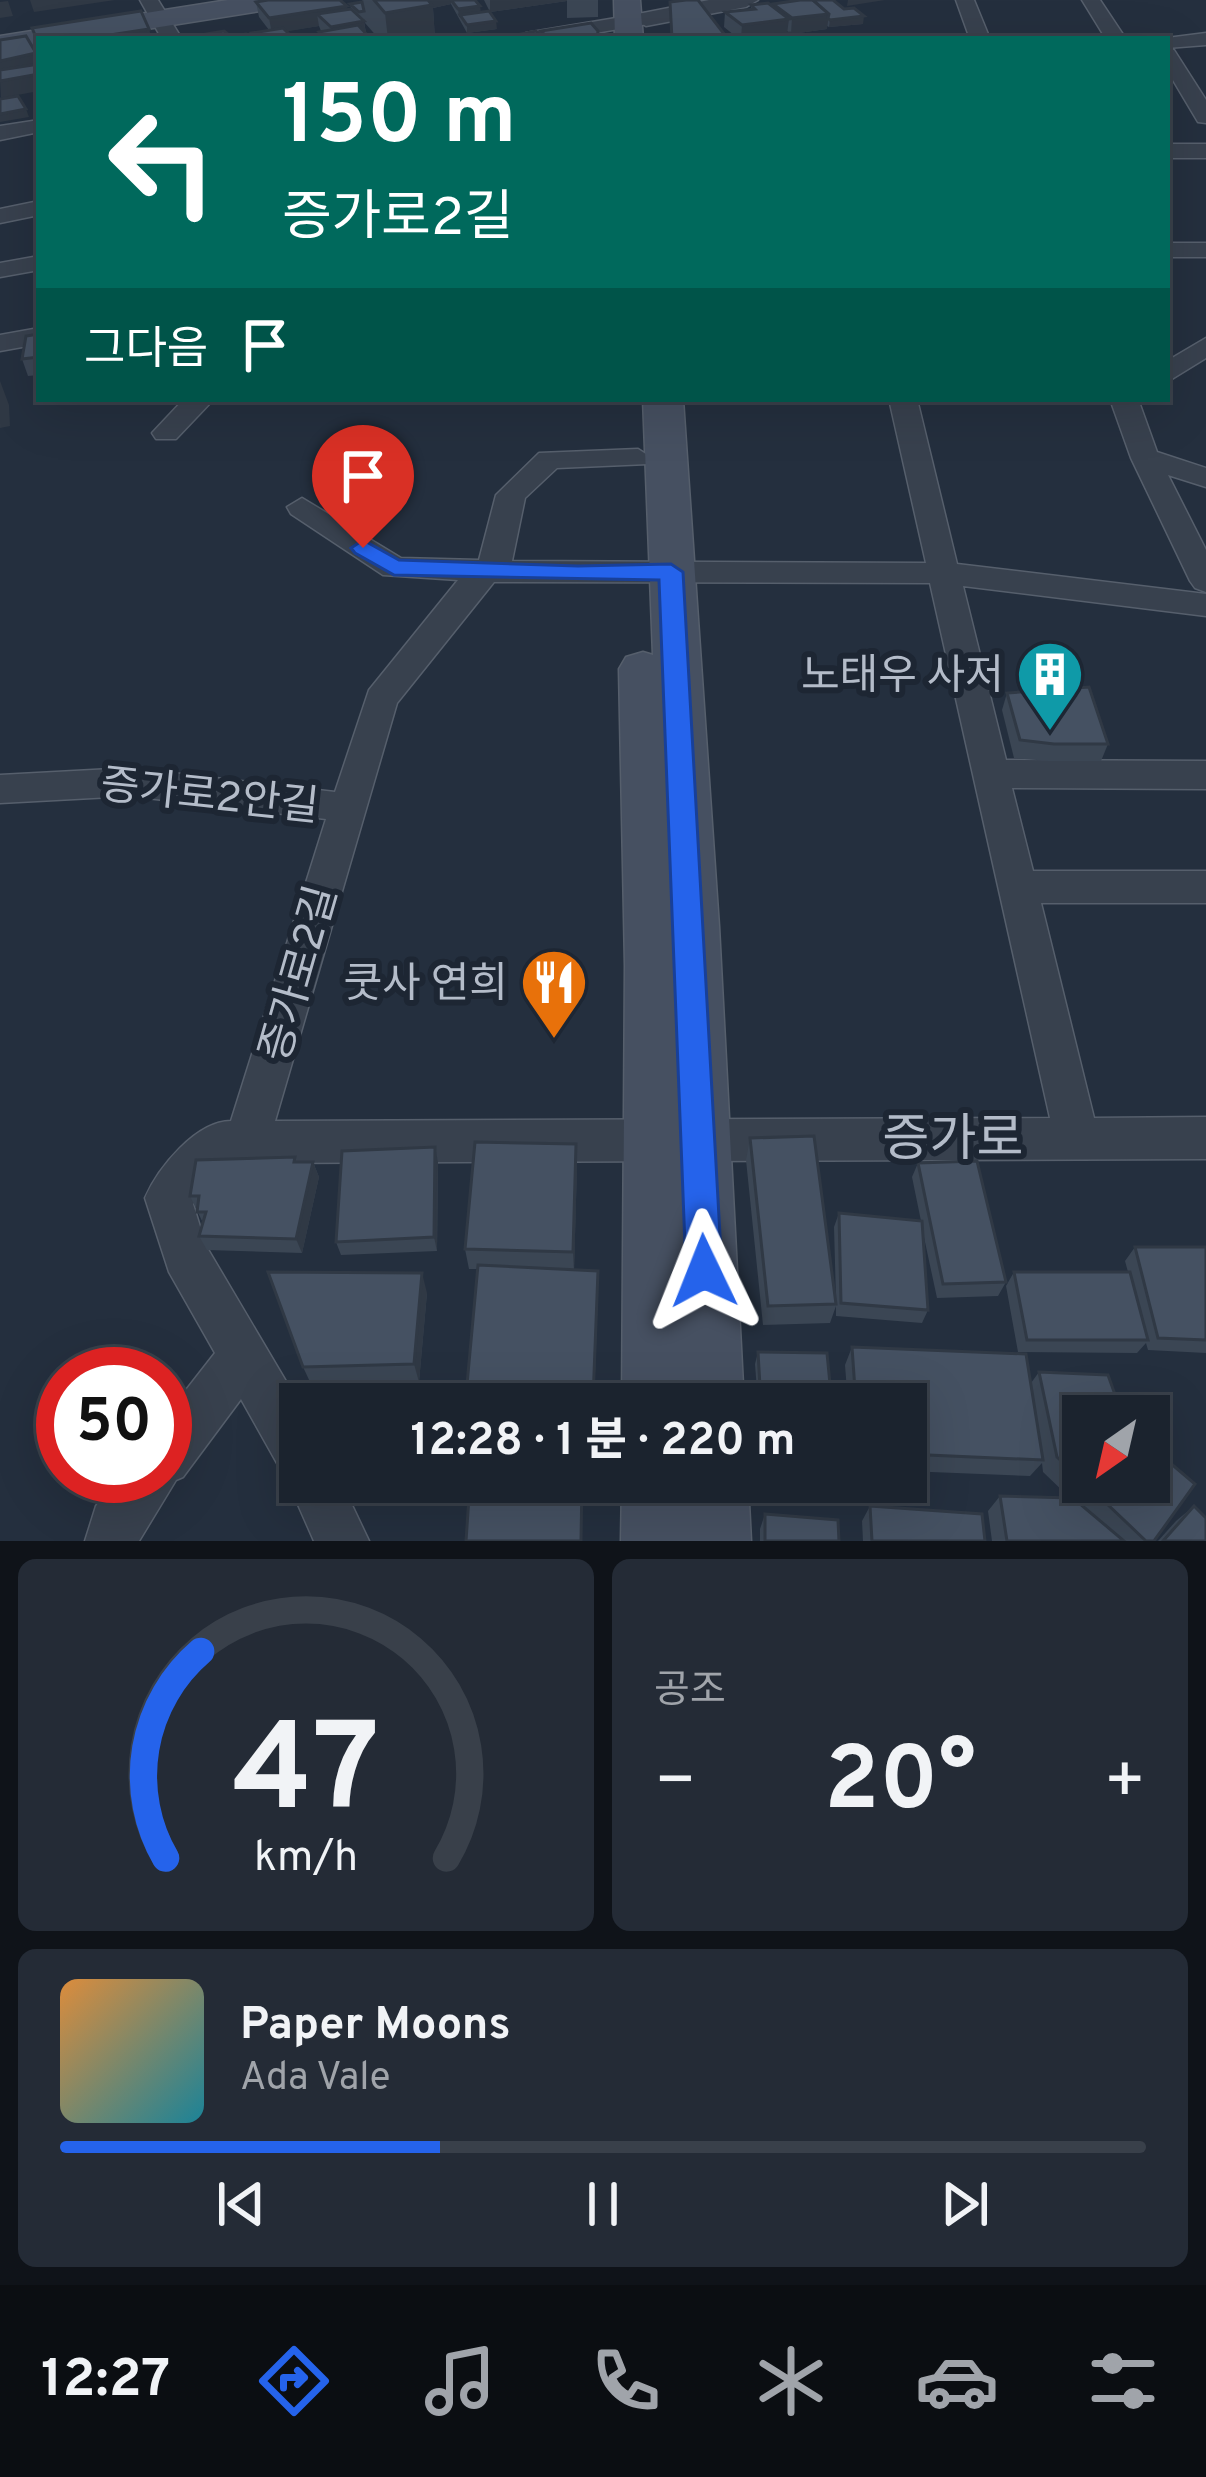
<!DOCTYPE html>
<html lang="ko">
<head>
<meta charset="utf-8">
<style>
  body { margin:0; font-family:Overpass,"Noto Sans KR",sans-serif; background:#242b36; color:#f1f3f6; height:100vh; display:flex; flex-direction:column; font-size:45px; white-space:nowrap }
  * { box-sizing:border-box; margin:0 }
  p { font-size:39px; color:#a0a4aa }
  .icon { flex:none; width:66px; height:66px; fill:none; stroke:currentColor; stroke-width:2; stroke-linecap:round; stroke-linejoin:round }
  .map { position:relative; height:1541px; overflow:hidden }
  .side { display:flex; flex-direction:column; gap:18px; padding:18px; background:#0f1319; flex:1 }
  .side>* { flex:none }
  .hud { position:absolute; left:36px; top:36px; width:1134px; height:366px; border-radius:0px; box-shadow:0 12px 48px #0002,0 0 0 3px #39404a; background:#00695c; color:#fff; overflow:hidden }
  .needle { width:78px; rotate:214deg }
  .buttons { position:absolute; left:1062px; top:1395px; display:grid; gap:24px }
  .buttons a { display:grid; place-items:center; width:108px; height:108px; border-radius:0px; background:#1b232e; box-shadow:0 12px 48px #0002,0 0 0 3px #39404a; font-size:60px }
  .speed { position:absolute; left:36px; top:1347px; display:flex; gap:24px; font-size:60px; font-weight:700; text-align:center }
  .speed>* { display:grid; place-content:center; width:156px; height:156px; border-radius:50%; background:#1b232e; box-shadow:0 12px 48px #0002,0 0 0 3px #39404a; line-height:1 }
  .speed .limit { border:18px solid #d22; background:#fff; color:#111 }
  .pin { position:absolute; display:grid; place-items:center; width:102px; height:102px; color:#fff; margin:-123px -51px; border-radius:50% 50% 50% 0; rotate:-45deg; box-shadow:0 0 12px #0007 }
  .pin .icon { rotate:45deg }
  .me { position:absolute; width:132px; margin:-66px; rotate:358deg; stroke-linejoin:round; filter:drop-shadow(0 0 9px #0008) }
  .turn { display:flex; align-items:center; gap:42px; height:252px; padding:0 48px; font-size:54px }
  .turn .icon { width:156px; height:156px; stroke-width:2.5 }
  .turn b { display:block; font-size:84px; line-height:102px }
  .then { display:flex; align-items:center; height:114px; padding:0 48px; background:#0003; gap:24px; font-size:45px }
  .big { font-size:90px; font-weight:700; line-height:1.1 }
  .side .tile { flex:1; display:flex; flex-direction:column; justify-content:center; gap:18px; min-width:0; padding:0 42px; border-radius:18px; background:#242b36 }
  .side .dial { align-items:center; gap:0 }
  .dial svg { height:312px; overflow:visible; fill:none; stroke:#39404a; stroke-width:7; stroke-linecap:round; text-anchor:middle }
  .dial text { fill:#f1f3f6; stroke:none }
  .song { display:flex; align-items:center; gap:36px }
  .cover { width:144px; height:144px; border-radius:18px; background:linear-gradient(135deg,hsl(30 70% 55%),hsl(190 70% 35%)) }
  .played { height:12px; border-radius:6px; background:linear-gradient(90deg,#2563eb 35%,#39404a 35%) }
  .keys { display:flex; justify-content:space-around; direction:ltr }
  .heat { display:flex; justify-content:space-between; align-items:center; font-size:66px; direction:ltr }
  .side .tiles { flex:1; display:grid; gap:18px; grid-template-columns:1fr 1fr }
  .tile:last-child { grid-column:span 2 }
  .trip { position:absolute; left:279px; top:1383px; width:648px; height:120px; border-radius:0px; background:#1b232e; box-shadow:0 12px 48px #0002,0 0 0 3px #39404a; font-weight:700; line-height:120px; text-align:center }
  .dock { display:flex; height:192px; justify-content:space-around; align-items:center; background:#0b0e12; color:#a0a4aa }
  .dock .icon { width:84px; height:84px }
  .dock .active { color:#2563eb }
  .dock b { font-size:54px; color:#f1f3f6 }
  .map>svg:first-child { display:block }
</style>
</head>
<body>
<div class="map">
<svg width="1206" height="1541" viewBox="0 0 1206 1541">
  <rect width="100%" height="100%" fill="#242f3e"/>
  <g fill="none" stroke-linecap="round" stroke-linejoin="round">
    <defs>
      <g id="minor">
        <path d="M140 0H158L182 39H162Z"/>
        <path d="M956 0H974L990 39H970Z"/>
        <path d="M1082 0H1100L1126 39H1106Z"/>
        <path d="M646 13 653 15V23L561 39H516L526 33Z"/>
        <path d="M1206 33V45L1167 48V39H1159Z"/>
        <path d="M1167 48 1174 50 1206 100V123L1198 122 1167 70Z"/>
        <path d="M39 120V132L0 140V126Z"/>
        <rect x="1167" y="144" width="39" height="14"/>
        <path d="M39 201V215L0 223V209Z"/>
        <rect x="1167" y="243" width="39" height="14"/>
        <path d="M39 256V270L0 277V263Z"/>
        <path d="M39 328V344L0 351V335Z"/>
        <path d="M1206 338V358L1167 382V361Z"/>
        <path d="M184 399H214L176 439H156L152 433Z"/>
        <path d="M889 399H917L957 564 1206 594V616L963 586 1006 760 1206 761V789L1012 788 1033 871H1206V903H1041L1094 1118 1206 1117V1159L229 1163 193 1204 206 1246 300 1405V1482H341L369 1541H314L288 1482 291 1476 282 1472 241 1399 183 1477 176 1480 139 1541H85L96 1506 120 1476H165V1417L215 1353 169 1272 145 1198C158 1168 196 1121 231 1121L326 819 130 796 0 803V775L130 768 335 792 369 690 458 580 383 575 291 514 287 507 302 498 401 558 479 560 496 495 539 453 638 449 652 458 648 464 557 468 525 498 512 561 926 563ZM494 582 930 583 1050 1118 275 1121 397 703Z"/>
        <path d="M1110 399H1138L1157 452 1206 468V487L1168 475 1206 550V592L1195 588 1190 581 1131 458Z"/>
      </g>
      <path id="tertiary" d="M709 0H758L746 7 646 26 634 19 638 14Z"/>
      <g id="secondary">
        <path d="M228 0H292L279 8 84 39H39V46L0 52V36Z"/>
        <path d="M614 0H640L643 39H615Z"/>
        <path d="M643 399H683L719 926 744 1404H622L625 966 619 669 626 657 643 652 653 655Z"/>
        <path d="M622 1482H748L751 1541H621Z"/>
      </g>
    </defs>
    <use href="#minor" stroke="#565f6c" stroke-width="3"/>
    <use href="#tertiary" stroke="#565f6c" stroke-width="3"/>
    <use href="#secondary" stroke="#565f6c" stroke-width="3"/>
    <use href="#minor" fill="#38414e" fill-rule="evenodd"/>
    <use href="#tertiary" fill="#38414e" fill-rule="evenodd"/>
    <use href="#secondary" fill="#465061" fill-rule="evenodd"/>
  </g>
  <g fill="#3b4654">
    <path d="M362 0H475L480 6V13L497 29 467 33 451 4 433 8 435 39H379L365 23 364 19H362L364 21 366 33 371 39H320L319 32 321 31 319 26 286 31 292 37 306 39H253L252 33 269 30 259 17 256 2 347 6V9H351L350 4 362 2Z"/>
    <path d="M484 0H598V17L567 18V1L490 12Z"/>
    <path d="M773 4 863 24 829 27 827 26V29L791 34 787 31V33L794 39H739L724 27 725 12 751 9V5L773 7Z"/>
    <path d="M39 334V375L28 376 22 359Z"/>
    <path d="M1007 693 1108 744 1101 761H1048L1014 758 1002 710Z"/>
    <path d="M750 1138 836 1299 834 1227 839 1213 921 1221 912 1177 918 1163 1006 1282 998 1296 937 1298 922 1228 928 1310 922 1323 836 1316V1306L830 1323 763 1325 746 1160Z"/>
    <path d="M435 1147 438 1162 437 1251 341 1255 336 1242Z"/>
    <path d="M297 1162H313L319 1177 302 1253 207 1250 199 1236 203 1223 190 1196Z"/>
    <path d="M577 1166 574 1270 598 1290 594 1404H468L466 1395 478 1269H469L465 1249Z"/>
    <path d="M1135 1247H1206V1353L1148 1350 1146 1343 1137 1353 1018 1352 1006 1286 1014 1272H1128L1125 1261Z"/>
    <path d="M427 1293 419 1382 311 1384 303 1367Z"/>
    <path d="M852 1347 1031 1383 1039 1372 1117 1400 1162 1456 1154 1541H992L988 1511 1000 1496 1070 1498 1043 1472 1042 1463 1030 1476 906 1471V1404H848L845 1365Z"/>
    <path d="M758 1352 832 1404H758L755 1364Z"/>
    <path d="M762 1482H840V1490L835 1500 763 1499Z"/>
    <path d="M870 1506 985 1541H863L862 1521Z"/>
    <path d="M1194 1506 1206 1541H1158L1176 1521Z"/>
    <path d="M765 1514 839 1541H760V1529Z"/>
  </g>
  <g fill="#303945">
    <path d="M30 0H115L34 12Z"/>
    <path d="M427 0H451V4L433 8 435 39H388L385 13Z"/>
    <path d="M490 0H567V1L490 12Z"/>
    <path d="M848 0H885L847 6Z"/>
    <path d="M8 1 13 16 0 18V2Z"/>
    <path d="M347 6 349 21 317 14 319 26 272 34 269 18Z"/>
    <path d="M480 6 481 13 459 17 458 9Z"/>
    <path d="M829 14 827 29 791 34 792 18Z"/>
    <path d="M864 16 863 24 829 27 830 20Z"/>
    <path d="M789 19 787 34 741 39 742 25Z"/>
    <path d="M364 21 366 36 333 39 331 27Z"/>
    <path d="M496 21 497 29 467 33V25Z"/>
    <path d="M149 29 152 39H84Z"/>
    <path d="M36 53 39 64 0 78V61Z"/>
    <path d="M39 74V91L1 98 0 81Z"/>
    <path d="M26 109 29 117 0 122V114Z"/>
    <path d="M0 381 9 405 10 426 0 428Z"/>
    <path d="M576 1144 577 1166 574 1272 573 1252Z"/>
    <path d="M435 1147 438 1162 437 1251 434 1237Z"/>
    <path d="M313 1162 319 1177 302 1253 296 1239Z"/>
    <path d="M422 1273 427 1293 419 1382 414 1364Z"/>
  </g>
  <g fill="#455162" stroke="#303945" stroke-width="3">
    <path d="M268 0H340L347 6 269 18 256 2Z"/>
    <path d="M374 0H428L432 5 385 13Z"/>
    <path d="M451 0H475L480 6 458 9Z"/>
    <path d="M686 0H698L728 39H672L670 2Z"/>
    <path d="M800 0H813L829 14 792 18 773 4Z"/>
    <path d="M813 0H833L844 9 854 8 864 16 830 20 828 18 829 14Z"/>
    <path d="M362 2 364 11 359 12 350 4Z"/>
    <path d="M768 3 789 19 742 25 725 12 755 9 751 5Z"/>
    <path d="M351 9 364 21 331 27 317 14Z"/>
    <path d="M141 11 149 29 84 39H39V44L32 28Z"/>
    <path d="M489 11 496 21 467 25 460 15Z"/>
    <path d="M591 23 598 31 597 39H549L541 31Z"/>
    <path d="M358 25 371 39H325L319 32Z"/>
    <path d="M283 28 292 37 259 39 252 33Z"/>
    <path d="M224 31 230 36 246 34 249 39H203L200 35Z"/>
    <path d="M536 31 545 39H496Z"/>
    <path d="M790 33 794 39H745L744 37Z"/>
    <path d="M26 36 36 53 0 61V40Z"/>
    <path d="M39 64V74L0 81V70Z"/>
    <path d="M18 96 26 109 0 114V99Z"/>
    <path d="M39 334V357L22 359 26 336Z"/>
    <path d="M1089 687 1108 744H1054L1020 740 1007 693Z"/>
    <path d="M814 1136 836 1304 768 1306 750 1138Z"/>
    <path d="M475 1142 576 1144 573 1252 465 1249Z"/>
    <path d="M435 1147 434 1237 336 1242 342 1151Z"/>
    <path d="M295 1157 294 1162H313L296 1239 199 1236 206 1212H197L199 1196H190L196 1160Z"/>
    <path d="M977 1161 1006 1282 943 1284 918 1163Z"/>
    <path d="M839 1213 922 1221 928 1310 841 1303Z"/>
    <path d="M1135 1247H1206V1340L1158 1338Z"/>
    <path d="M478 1265 598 1271 593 1400 466 1395Z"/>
    <path d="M268 1272 422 1273 414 1364 303 1367Z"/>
    <path d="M1014 1272H1130L1148 1340H1027Z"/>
    <path d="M852 1347 1026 1354 1043 1460 906 1454V1404H856Z"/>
    <path d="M758 1352 827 1353 832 1404H761Z"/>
    <path d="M1039 1372 1108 1375 1117 1400 1136 1416H1083V1481L1057 1457Z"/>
    <path d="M1149 1427 1168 1442 1162 1456 1195 1484 1154 1541H1146L1084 1482H1149Z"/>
    <path d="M470 1482H582L581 1541H466Z"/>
    <path d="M766 1482H840V1490L767 1489Z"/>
    <path d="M1000 1496 1073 1498 1124 1541H1007Z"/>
    <path d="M870 1506 982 1514 985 1541H872Z"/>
    <path d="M1194 1506 1206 1518V1541H1163Z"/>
    <path d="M765 1514 838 1520 839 1541H765Z"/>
  </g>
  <path fill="#2563eb" stroke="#184099" stroke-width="3" d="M363 540 399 560 578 566 671 564 683 572 722 1271 717 1283 704 1289 691 1283 686 1271 659 580 394 575 355 553 351 548Z"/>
  <defs>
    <symbol id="building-pin" viewBox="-11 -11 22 30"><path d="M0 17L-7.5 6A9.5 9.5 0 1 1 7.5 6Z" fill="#0f9aa8" stroke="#1d2633"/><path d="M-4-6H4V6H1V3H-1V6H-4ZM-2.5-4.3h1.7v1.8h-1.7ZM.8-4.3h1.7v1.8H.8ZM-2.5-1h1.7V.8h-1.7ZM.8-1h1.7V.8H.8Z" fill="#fff"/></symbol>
    <symbol id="restaurant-pin" viewBox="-11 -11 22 30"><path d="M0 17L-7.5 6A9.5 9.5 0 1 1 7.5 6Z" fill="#e8710a" stroke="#1d2633"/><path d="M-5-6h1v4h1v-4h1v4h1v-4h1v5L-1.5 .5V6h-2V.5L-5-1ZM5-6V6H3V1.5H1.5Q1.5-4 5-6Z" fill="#fff"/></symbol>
  </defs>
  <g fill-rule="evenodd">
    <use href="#building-pin" x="1012" y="636" width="76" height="104"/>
    <use href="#restaurant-pin" x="516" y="944" width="76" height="104"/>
  </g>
  <g text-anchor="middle" stroke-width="12" stroke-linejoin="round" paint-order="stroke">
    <g font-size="42" fill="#b4bcc9" stroke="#1d2633" text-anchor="end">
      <text x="1004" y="689">노태우 사저</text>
      <text x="508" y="997">쿳사 연희</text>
    </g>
    <g font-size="42" fill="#b4bcc9" stroke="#1d2633">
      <text transform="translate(210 794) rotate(6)" y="15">증가로2안길</text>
      <text transform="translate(297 973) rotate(-74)" y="15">증가로2길</text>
    </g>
    <g font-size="51" fill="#b4bcc9" stroke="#1d2633">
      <text x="953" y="1155">증가로</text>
    </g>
  </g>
</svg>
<div class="buttons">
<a><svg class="needle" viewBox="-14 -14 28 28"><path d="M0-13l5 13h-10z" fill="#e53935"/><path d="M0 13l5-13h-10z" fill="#a0a4aa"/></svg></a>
</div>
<div class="speed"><div class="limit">50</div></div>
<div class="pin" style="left:363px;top:548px;background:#d93025"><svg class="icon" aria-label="arrive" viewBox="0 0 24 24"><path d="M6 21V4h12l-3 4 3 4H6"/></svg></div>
<svg class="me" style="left:704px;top:1271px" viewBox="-20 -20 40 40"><path d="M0-17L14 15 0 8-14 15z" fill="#2563eb" stroke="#fff" stroke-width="4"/></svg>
<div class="trip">12:28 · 1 분 · 220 m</div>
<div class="hud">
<div class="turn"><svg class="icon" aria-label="left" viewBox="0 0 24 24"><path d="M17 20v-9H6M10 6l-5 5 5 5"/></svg><div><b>150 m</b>증가로2길</div></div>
<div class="then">그다음<svg class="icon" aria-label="arrive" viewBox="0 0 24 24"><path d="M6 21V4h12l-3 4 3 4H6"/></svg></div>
</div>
</div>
<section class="side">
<div class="tiles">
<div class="tile dial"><svg viewBox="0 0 100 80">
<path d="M14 69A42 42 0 1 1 86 69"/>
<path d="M14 69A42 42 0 0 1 23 16" stroke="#2563eb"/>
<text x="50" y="56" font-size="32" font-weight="700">47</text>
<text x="50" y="72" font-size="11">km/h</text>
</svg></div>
<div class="tile"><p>공조</p>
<div class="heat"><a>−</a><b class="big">20°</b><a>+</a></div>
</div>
<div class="tile">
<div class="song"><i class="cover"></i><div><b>Paper Moons</b><p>Ada Vale</p></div></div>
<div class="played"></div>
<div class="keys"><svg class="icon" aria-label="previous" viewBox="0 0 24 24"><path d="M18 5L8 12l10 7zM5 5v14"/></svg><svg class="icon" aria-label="pause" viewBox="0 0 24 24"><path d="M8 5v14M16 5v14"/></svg><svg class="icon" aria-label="next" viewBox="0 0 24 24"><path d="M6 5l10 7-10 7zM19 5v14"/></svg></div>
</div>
</div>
</section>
<nav class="dock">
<b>12:27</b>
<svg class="icon active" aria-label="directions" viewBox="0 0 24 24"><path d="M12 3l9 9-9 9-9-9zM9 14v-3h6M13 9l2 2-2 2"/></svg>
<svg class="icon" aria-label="music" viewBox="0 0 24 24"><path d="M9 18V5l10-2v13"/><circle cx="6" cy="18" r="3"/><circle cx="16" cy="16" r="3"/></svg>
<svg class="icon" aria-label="phone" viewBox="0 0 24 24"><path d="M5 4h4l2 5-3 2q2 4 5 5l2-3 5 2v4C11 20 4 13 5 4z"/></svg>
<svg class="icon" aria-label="climate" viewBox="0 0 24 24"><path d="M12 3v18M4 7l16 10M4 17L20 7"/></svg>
<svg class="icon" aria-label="car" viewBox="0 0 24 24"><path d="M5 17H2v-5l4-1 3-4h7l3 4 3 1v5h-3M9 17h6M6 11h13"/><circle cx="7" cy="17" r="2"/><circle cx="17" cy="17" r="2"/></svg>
<svg class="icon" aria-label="filters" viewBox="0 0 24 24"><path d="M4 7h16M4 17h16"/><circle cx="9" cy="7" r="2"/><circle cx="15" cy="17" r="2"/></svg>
</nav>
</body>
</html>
